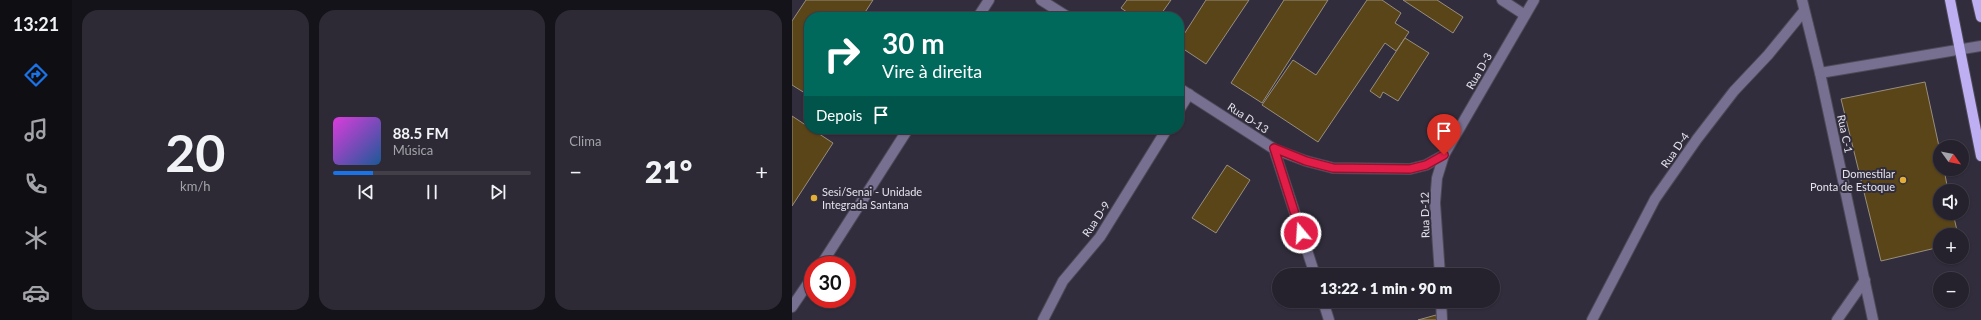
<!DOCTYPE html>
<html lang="pt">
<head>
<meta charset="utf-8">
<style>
  body { margin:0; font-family:Lato,sans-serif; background:#2d2a35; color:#f1f3f6; height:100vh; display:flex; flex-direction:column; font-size:15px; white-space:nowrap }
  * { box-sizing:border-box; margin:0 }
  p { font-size:13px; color:#a3a4aa }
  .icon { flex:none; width:22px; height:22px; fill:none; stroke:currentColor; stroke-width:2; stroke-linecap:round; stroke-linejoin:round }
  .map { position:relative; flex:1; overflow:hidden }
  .details { display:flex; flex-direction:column; gap:10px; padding:10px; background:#141319; width:720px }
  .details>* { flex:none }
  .banner { position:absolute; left:12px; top:12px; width:380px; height:122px; border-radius:16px; box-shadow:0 1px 3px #0004,0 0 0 1px #423f49; background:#00695c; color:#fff; overflow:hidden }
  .needle { width:26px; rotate:123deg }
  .fabs { position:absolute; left:1141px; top:140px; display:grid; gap:8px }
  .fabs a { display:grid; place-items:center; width:36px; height:36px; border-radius:50%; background:#25222d; box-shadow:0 1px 3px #0004,0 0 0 1px #423f49; font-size:20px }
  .speed { position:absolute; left:12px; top:256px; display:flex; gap:8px; font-size:20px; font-weight:700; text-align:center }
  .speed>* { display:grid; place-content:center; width:52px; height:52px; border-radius:50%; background:#25222d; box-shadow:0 1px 3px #0004,0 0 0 1px #423f49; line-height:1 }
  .speed .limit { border:6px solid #d22; background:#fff; color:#111 }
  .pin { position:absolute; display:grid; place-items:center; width:34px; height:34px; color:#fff; margin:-41px -17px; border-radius:50% 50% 50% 0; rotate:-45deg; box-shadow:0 0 4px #0007 }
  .pin .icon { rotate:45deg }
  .me { position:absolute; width:44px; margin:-22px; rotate:342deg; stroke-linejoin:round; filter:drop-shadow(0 0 3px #0008) }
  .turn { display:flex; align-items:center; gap:14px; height:84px; padding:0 12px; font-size:18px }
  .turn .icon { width:52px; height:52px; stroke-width:2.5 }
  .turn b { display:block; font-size:28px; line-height:34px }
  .then { display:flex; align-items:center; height:38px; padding:0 12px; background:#0003; gap:8px; font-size:15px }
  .big { font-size:30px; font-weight:800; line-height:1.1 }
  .details .widget { flex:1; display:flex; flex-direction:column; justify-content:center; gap:6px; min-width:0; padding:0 14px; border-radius:16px; background:#2d2a35 }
  .details .dial { align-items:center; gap:0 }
  .dial b { font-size:52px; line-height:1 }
  .song { display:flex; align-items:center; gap:12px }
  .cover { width:48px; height:48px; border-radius:6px; background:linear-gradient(135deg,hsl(300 70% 55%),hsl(210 70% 35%)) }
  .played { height:4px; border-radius:2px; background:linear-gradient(90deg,#1a73e8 20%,#423f49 20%) }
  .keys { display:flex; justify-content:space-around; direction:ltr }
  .heat { display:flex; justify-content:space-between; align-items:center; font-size:22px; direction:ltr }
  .details .tiles { flex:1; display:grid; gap:10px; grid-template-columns:repeat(3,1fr) }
  .trip { position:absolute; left:480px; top:268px; width:228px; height:40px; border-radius:20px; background:#25222d; box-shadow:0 1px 3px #0004,0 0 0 1px #423f49; font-weight:800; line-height:40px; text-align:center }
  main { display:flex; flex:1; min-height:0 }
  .dock { display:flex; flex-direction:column; width:72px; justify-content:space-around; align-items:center; background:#0f0e12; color:#a3a4aa }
  .dock .icon { width:28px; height:28px }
  .dock .on { color:#1a73e8 }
  .dock b { font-size:18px; color:#f1f3f6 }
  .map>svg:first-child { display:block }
</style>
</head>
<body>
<main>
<nav class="dock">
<b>13:21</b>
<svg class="icon on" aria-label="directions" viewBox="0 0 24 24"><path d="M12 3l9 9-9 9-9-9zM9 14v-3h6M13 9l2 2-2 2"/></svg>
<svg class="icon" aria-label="music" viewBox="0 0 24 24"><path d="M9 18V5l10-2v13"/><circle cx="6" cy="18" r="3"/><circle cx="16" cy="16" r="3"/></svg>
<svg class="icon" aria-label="phone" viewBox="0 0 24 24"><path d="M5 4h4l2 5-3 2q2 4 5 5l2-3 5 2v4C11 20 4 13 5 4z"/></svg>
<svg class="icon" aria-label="climate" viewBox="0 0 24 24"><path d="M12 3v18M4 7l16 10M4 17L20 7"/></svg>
<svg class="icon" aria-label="car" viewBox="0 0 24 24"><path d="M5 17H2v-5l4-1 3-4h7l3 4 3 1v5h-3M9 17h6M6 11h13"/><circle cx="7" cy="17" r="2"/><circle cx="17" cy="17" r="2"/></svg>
</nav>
<section class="details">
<div class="tiles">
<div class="widget dial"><b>20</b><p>km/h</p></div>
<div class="widget">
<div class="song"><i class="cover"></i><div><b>88.5 FM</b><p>Música</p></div></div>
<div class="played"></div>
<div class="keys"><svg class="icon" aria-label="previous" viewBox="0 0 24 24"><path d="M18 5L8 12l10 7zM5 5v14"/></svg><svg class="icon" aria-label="pause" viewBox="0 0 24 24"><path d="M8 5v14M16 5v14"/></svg><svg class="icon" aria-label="next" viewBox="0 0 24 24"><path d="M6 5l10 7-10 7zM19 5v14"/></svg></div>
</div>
<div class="widget"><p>Clima</p>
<div class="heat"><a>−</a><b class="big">21°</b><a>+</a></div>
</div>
</div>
</section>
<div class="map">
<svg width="1189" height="320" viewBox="0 0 1189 320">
  <rect width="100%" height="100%" fill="#312d3c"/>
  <g fill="#5a4518" stroke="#978e7e">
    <path d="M14 0H81L70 17H17L16 95 0 85V21Z"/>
    <path d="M335 0H379L367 17H342L329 8Z"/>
    <path d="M414 0H457L414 64 387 46V42Z"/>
    <path d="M492 0H536L470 103 439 83Z"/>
    <path d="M575 0H590L609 13 603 23 617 32 604 51 593 43 526 142 470 105 501 60 524 75Z"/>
    <path d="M611 0H645L671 17 661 33Z"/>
    <path d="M613 38 637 53 606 101 591 92 588 98 578 91Z"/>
    <path d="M1133 82 1148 151V169H1152L1156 191H1148V213H1161L1166 235H1148V247L1089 261 1049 99Z"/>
    <path d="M0 116 41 143 0 206Z"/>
    <path d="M435 165 458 180 424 233 400 218Z"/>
    <path d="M644 315 645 320H626Z"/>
  </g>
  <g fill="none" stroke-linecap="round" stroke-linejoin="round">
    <defs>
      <g id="minor">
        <path d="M249 0 276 17"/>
        <path d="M710 0 733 15"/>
        <path d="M1010 0 1028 73 1081 320"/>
        <path d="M186 17 197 0"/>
        <path d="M1028 73 1189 46"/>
        <path d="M387 88 482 149 523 275"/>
        <path d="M387 110 397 94"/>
        <path d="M482 149 514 161 541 168 618 169 634 165 652 155"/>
        <path d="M29 265 116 129"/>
        <path d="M648 275 643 203 645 178 652 155 742 0"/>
        <path d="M531 301 537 320"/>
        <path d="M649 301 650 320"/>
        <path d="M0 307 21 276"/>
        <path d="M251 320 271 281 308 237 375 129"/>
        <path d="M800 320 863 199 905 139 942 91 976 55 1012 11"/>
        <path d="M1045 320 1073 280"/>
      </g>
      <g id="major">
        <path d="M1158 0 1189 156"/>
        <path d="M1185 0 1189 17"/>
      </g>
    </defs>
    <use href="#minor" stroke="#4e4a58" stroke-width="12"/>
    <use href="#major" stroke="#4e4a58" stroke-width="12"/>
    <use href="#minor" stroke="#777091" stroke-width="10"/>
    <use href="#major" stroke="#beaef2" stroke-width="10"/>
  </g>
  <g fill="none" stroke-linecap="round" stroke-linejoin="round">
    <defs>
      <path id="route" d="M509 233 482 148 514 161 541 168 618 169 634 165 652 155"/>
    </defs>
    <use href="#route" stroke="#92132f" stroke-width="10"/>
    <use href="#route" stroke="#e11d48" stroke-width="7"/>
  </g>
  <g fill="#e3ae35" stroke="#312d3c" stroke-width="1.5">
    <circle cx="1111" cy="180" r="4"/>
    <circle cx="22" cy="198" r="4"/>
  </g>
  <g text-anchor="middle" stroke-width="4" stroke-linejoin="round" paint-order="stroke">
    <g font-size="11" fill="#e4e3ec" stroke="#312d3c">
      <text transform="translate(687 71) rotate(-60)" y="4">Rua D-3</text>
      <text transform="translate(456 118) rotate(33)" y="4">Rua D-13</text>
      <text transform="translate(1053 134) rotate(78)" y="4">Rua C-1</text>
      <text transform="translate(883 150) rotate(-55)" y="4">Rua D-4</text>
      <text transform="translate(633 215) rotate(-91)" y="4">Rua D-12</text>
      <text transform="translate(304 219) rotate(-56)" y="4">Rua D-9</text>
    </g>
    <g font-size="11" fill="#e4e3ec" stroke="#312d3c" text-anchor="end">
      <text x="1103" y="178">Domestilar<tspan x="1103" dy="13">Ponta de Estoque</tspan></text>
      <text x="30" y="196" text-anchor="start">Sesi/Senai - Unidade<tspan x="30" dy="13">Integrada Santana</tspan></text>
    </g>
  </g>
</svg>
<div class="fabs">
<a><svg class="needle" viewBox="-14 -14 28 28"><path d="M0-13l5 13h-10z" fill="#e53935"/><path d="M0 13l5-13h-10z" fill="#a3a4aa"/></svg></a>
<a><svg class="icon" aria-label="sound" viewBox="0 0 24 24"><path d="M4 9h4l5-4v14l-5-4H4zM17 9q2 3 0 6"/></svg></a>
<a>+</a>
<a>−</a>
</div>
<div class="speed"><div class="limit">30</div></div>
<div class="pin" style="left:652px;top:155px;background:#d93025"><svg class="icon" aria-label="arrive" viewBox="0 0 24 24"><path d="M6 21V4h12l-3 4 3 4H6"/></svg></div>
<svg class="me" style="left:509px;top:233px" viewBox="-20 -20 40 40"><circle r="17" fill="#e11d48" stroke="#fff" stroke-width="3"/><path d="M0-11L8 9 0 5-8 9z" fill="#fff"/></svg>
<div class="trip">13:22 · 1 min · 90 m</div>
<div class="banner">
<div class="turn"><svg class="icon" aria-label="right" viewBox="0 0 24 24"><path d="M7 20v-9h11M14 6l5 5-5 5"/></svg><div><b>30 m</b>Vire à direita</div></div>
<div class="then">Depois<svg class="icon" aria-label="arrive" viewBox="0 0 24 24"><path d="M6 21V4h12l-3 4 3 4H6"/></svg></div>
</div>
</div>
</main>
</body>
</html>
